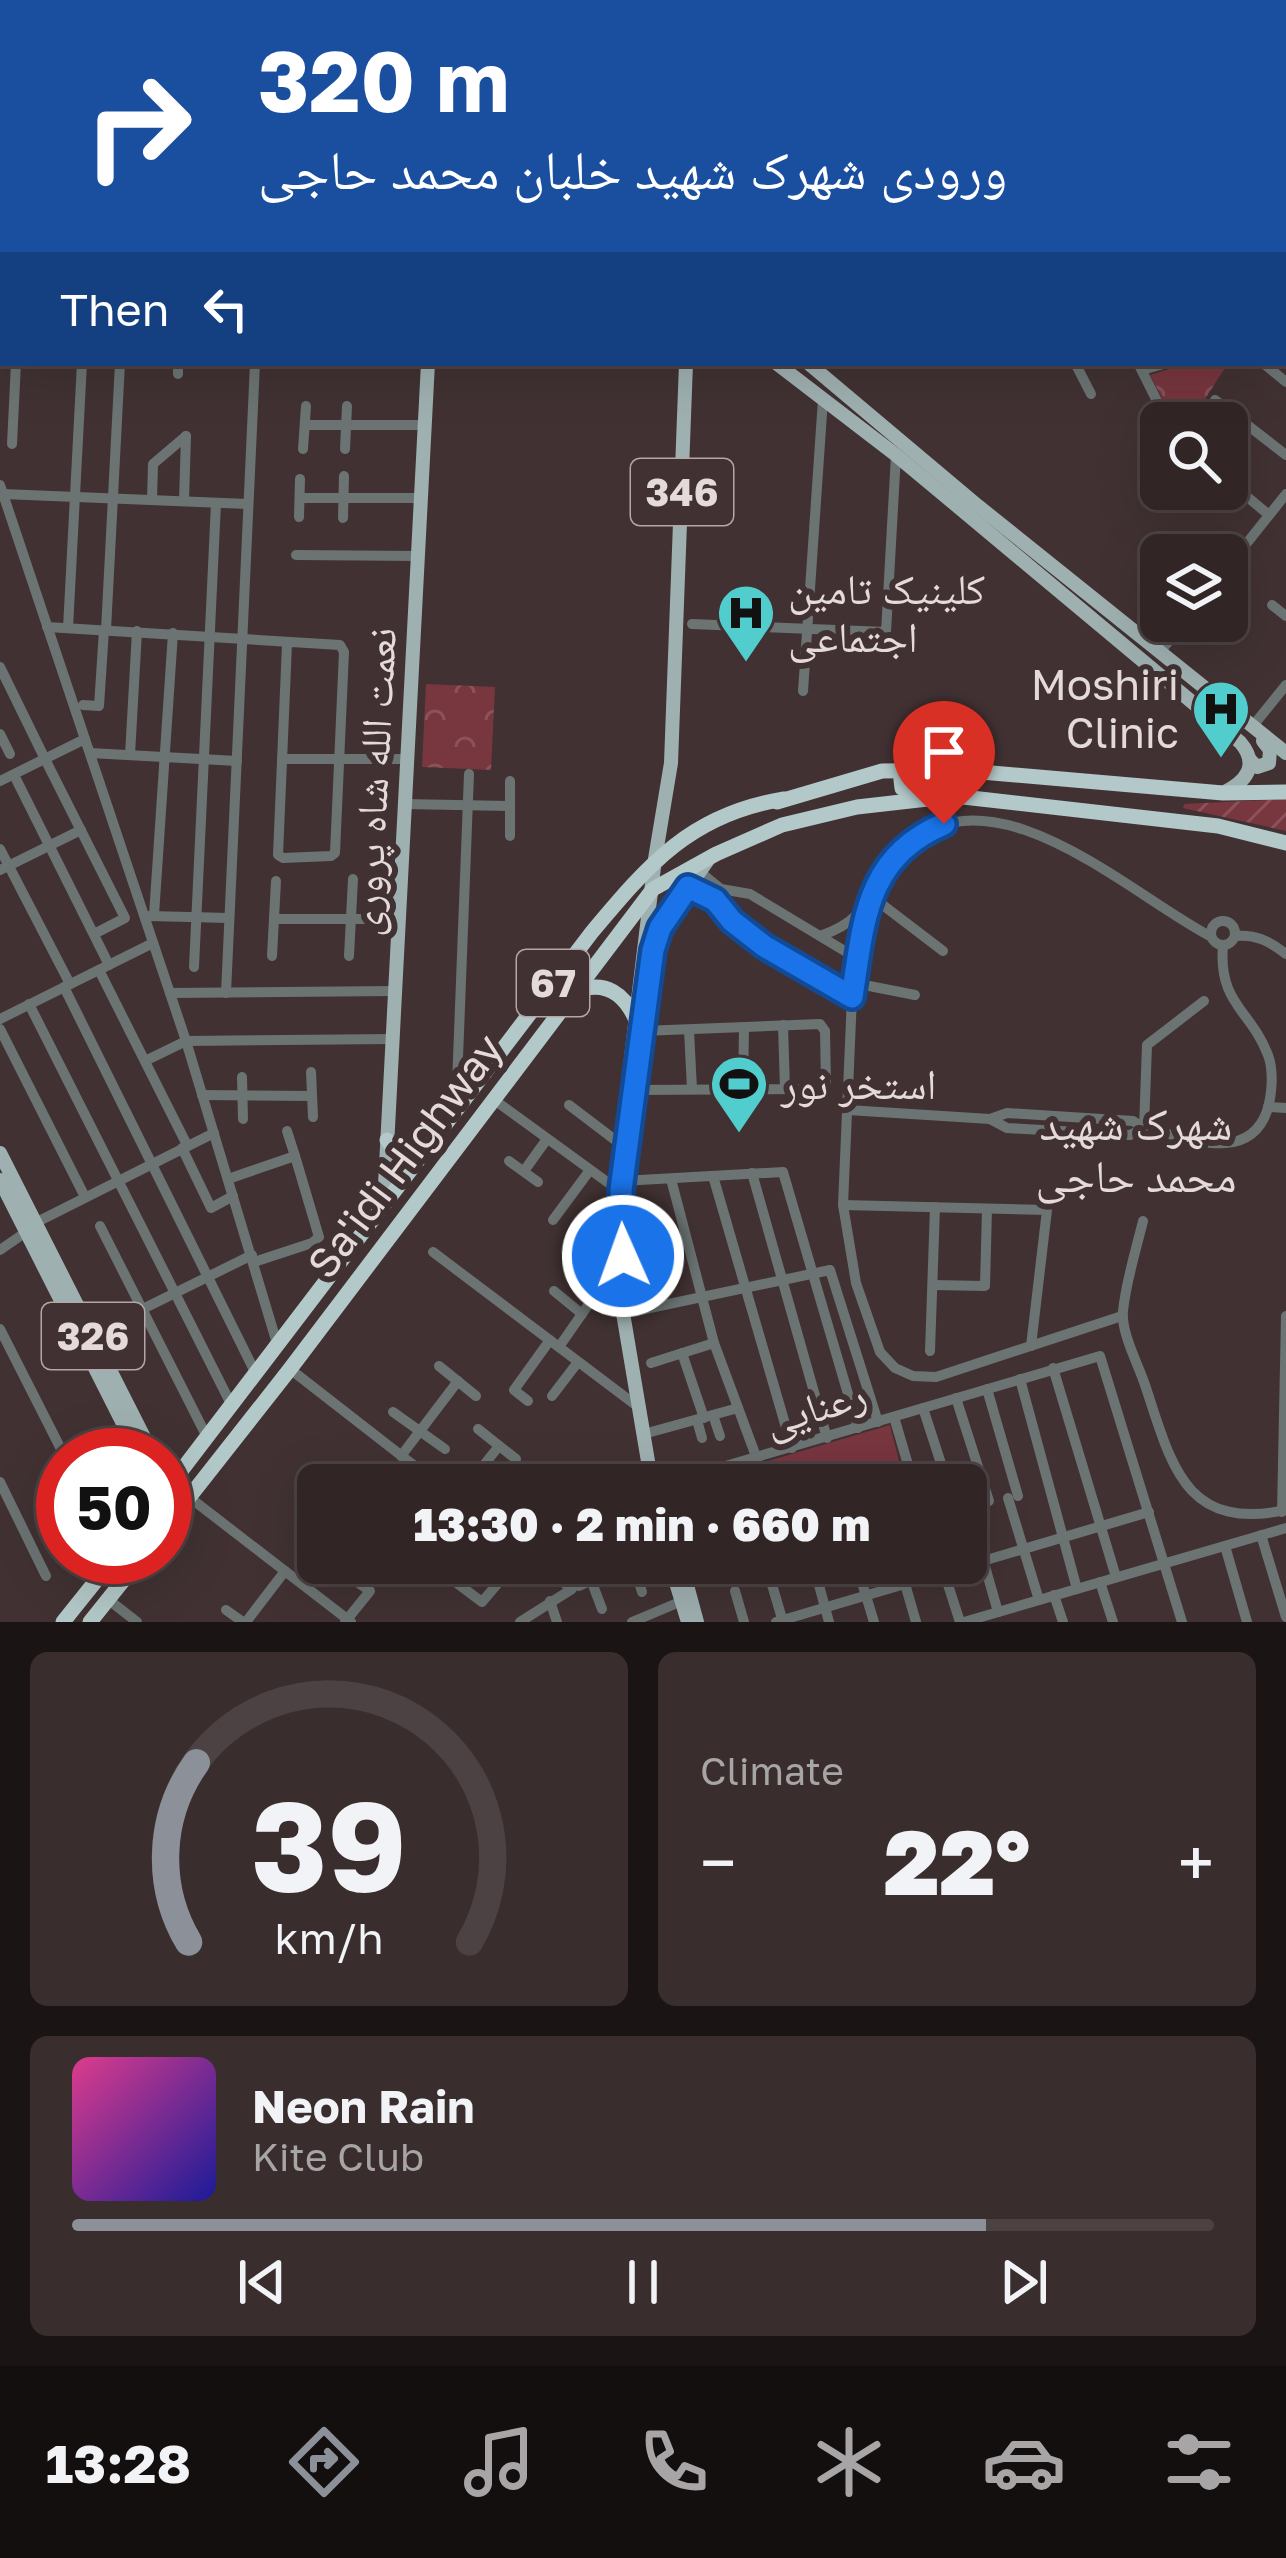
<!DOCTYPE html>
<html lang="en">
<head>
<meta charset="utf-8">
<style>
  body { margin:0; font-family:"Golos Text","Noto Naskh Arabic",sans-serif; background:#392d2e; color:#f1f3f6; height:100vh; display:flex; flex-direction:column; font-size:45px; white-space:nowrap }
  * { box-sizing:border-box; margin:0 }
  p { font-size:39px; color:#a8a5a7 }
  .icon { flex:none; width:66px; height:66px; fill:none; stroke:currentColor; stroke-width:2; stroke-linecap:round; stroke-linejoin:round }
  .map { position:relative; height:1622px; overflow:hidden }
  .panel { display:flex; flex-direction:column; gap:30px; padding:30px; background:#1b1415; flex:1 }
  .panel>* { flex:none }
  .banner { position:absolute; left:0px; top:0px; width:1287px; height:366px; box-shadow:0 12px 48px #0002,0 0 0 3px #4c4243; background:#1a4fa0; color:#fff; overflow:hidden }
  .fabs { position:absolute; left:1140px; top:402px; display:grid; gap:24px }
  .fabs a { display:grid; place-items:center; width:108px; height:108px; border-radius:18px; background:#312526; box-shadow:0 12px 48px #0002,0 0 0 3px #4c4243; font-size:60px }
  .speed { position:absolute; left:36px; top:1428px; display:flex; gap:24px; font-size:60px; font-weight:700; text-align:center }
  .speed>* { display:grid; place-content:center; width:156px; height:156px; border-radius:50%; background:#312526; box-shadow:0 12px 48px #0002,0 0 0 3px #4c4243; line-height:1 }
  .speed .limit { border:18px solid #d22; background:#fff; color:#111 }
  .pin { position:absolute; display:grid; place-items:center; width:102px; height:102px; color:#fff; margin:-123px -51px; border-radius:50% 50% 50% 0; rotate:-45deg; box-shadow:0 0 12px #0007 }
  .pin .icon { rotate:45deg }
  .me { position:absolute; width:132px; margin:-66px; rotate:358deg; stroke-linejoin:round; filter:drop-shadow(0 0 9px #0008) }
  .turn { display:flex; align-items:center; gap:42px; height:252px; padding:0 60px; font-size:54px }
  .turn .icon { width:156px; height:156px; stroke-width:2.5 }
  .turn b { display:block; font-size:84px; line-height:102px }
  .then { display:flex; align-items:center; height:114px; padding:0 60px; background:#0003; gap:24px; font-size:45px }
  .big { font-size:90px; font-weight:800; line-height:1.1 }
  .panel .widget { flex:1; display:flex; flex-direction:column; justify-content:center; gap:18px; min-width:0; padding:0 42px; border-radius:18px; background:#392d2e }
  .panel .dial { align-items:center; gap:0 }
  .dial svg { height:312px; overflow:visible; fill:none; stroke:#4c4243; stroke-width:7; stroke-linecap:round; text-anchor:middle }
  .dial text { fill:#f1f3f6; stroke:none }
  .song { display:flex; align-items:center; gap:36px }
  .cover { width:144px; height:144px; border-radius:18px; background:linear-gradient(135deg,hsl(330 70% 55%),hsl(240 70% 35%)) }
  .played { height:12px; border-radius:6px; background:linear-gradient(90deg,#8c9099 80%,#4c4243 80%) }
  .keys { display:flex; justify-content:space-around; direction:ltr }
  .heat { display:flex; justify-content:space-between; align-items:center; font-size:66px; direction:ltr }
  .panel .tiles { flex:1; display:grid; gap:30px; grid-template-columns:1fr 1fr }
  .widget:last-child { grid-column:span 2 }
  .trip { position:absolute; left:297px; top:1464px; width:690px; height:120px; border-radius:18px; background:#312526; box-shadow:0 12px 48px #0002,0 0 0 3px #4c4243; font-weight:800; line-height:120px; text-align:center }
  .menu { display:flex; height:192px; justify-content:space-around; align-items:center; background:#140f0f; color:#a8a5a7 }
  .menu .icon { width:84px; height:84px }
  .menu .active { color:#8c9099 }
  .menu b { font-size:54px; color:#f1f3f6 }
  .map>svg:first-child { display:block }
</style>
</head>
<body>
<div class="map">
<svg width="1286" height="1622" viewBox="0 0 1286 1622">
  <defs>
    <pattern id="park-crowns" width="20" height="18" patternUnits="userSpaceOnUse" patternTransform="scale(3)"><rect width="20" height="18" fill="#78363f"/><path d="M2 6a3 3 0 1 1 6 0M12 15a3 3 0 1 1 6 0" fill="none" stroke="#8b525a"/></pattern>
    <pattern id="garden-furrows" width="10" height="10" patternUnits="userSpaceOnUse" patternTransform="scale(3)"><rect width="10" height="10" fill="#78363f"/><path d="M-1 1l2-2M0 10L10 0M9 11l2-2" fill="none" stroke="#8b525a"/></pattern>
  </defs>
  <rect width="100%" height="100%" fill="#413132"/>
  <path fill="#78363f" d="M890 1425 905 1485H687Z"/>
  <g fill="url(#park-crowns)">
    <path d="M1190 363H1228L1190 423H1175L1150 375Z"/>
    <path d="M426 684 495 687 491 770 422 767Z"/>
  </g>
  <path fill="url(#garden-furrows)" d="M1286 799V831L1183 808 1184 804Z"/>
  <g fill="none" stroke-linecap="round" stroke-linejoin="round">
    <g stroke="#6b7373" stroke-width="10">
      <path d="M28 0V3"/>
      <path d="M70 0V3"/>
      <path d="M110 0 111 3"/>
      <path d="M191 0 192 3"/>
      <path d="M234 0V3"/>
      <path d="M938 0 940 3"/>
      <path d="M994 0 996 3"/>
      <path d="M1041 0 1043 3"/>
      <path d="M1098 0 1100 3"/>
      <path d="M1156 0 1157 3"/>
      <path d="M1204 0 1206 3"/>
      <path d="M1260 0 1262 3"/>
      <path d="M283 3 291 0"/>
      <path d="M551 3V0"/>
      <path d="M579 3V0"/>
      <path d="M1284 27 1286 31"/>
      <path d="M0 68 3 91"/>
      <path d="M1284 135 1286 139"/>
      <path d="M0 150 3 149"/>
      <path d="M1284 229 1286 233"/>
      <path d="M1284 335 1286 336"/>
      <path d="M1075 363 1091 394"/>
      <path d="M1138 363 1168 423"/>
      <path d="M1263 363 1286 382"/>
      <path d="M1142 370 1167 363"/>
      <path d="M178 374V363"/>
      <path d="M1215 400 1286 455"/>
      <path d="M305 425H424"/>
      <path d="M12 444 16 363"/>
      <path d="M303 449 306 406"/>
      <path d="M345 449 347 406"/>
      <path d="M1227 480 1269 515"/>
      <path d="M0 485 186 1041 276 1340 274 1350"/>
      <path d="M3 494 248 504"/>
      <path d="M300 498H421"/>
      <path d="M152 500 153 464 186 436"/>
      <path d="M184 501 186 436"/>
      <path d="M299 517 300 479"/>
      <path d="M343 518 344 476"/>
      <path d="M296 555 418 556"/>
      <path d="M1227 568 1286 494"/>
      <path d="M1272 605 1286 616"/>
      <path d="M692 624 886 632 896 455"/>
      <path d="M47 627 340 645 344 652 335 853 331 856 283 858 278 855 287 644"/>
      <path d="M68 628 82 363"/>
      <path d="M106 630 120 363"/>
      <path d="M1160 652 1185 621"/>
      <path d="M0 667 45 759"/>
      <path d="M803 691 823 399"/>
      <path d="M83 705 99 706 104 630"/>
      <path d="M1252 727 1286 685"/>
      <path d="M0 734 10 754"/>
      <path d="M90 753 237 761"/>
      <path d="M130 755 137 631"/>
      <path d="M282 759H407"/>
      <path d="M46 761 125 918 94 934"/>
      <path d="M16 779 109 965"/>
      <path d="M0 781 85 739"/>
      <path d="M404 804 509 806"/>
      <path d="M510 836V781"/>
      <path d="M0 849 70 984"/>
      <path d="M0 870 81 830"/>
      <path d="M699 871 721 889 750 894 858 959"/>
      <path d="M688 887 715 900 732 921 764 946 852 997"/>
      <path d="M871 896 943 951"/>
      <path d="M867 907 852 997 843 1205 856 1283 880 1352 895 1368 913 1376 936 1377 1122 1316"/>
      <path d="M154 915 173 633"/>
      <path d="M149 916 229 918"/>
      <path d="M274 919H399"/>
      <circle cx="1223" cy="933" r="12"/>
      <path d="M820 936C880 916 865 881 905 846 995 766 1131 895 1210 936"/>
      <path d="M1235 936C1256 934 1269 941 1286 954"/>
      <path d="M272 956 276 881"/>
      <path d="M349 956 353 879"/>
      <path d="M194 967 216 503"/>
      <path d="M99 970 187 1145"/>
      <path d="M854 983 915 995"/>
      <path d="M64 987 256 1374"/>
      <path d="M170 993 395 991"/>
      <path d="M226 993 255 363"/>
      <path d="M29 1004 232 1406"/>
      <path d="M0 1019 153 943"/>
      <path d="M783 1025 785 1089"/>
      <path d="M0 1029 85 1197"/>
      <path d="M689 1030 692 1089"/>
      <path d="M145 1061 186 1041 392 1039"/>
      <path d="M311 1072 313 1117"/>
      <path d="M242 1077 243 1119"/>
      <path d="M743 1089 744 1028"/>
      <path d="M635 1090 820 1089 826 1085 825 1031 820 1024 642 1031"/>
      <path d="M202 1095 312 1096"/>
      <path d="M493 1099 614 1187"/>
      <path d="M569 1105 619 1143"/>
      <path d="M1268 1107 1286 1108"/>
      <path d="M456 1110 469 774"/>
      <path d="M848 1110 990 1119 1007 1113 1133 1121 1144 1128C1186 1137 1248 1165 1267 1111 1272 1095 1274 1071 1268 1055 1251 1010 1218 1004 1223 945"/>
      <path d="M990 1119 1007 1128 1130 1135 1144 1128"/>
      <path d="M1144 1128 1147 1045 1204 1001"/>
      <path d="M287 1131 295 1156"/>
      <path d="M182 1148 211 1208 233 1196"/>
      <path d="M509 1161 538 1182"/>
      <path d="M524 1171 547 1139"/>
      <path d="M752 1173 827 1438"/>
      <path d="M713 1176 792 1448"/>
      <path d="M228 1179 295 1156 319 1237 312 1243 254 1262"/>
      <path d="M671 1179 714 1343 757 1459"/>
      <path d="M622 1181 783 1172 858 1428"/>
      <path d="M843 1205 1047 1210 1031 1346"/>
      <path d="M553 1220 590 1170"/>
      <path d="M1143 1221C1136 1250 1126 1281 1123 1311 1121 1332 1137 1362 1144 1382 1171 1461 1182 1532 1286 1510"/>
      <path d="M35 1223 214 1133"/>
      <path d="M100 1226 207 1437"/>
      <path d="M0 1250 26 1232"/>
      <path d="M433 1252 637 1406"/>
      <path d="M580 1273 602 1287"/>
      <path d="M933 1285 985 1286 987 1209"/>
      <path d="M554 1291 582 1314"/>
      <path d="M631 1312 830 1270 878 1422"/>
      <path d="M0 1329 64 1455"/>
      <path d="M92 1334 252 1255"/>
      <path d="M559 1347 609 1275"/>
      <path d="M930 1351 935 1207"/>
      <path d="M682 1353 704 1418"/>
      <path d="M651 1363 714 1343"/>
      <path d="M439 1366 476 1396"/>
      <path d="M1053 1368 1116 1577"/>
      <path d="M290 1369 439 1485"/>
      <path d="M1020 1379 1077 1589"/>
      <path d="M987 1389 1018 1496"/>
      <path d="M552 1396 578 1362"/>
      <path d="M956 1398 989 1501"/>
      <path d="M528 1401 514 1390 550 1340"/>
      <path d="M923 1408 948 1485"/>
      <path d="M393 1412 445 1449"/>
      <path d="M713 1415 720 1436"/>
      <path d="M894 1417 914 1485"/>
      <path d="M697 1420 702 1438"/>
      <path d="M478 1429 516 1459"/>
      <path d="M651 1432 738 1408"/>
      <path d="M401 1456 458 1381"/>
      <path d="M533 1470 548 1482 546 1485"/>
      <path d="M0 1482 46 1576"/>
      <path d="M468 1485 499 1446"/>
      <path d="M661 1485 1100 1356 1182 1622"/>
      <path d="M189 1497 351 1622"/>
      <path d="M1008 1498 1039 1600"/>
      <path d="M969 1510 998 1612"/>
      <path d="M1282 1512 1286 1316"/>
      <path d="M1261 1535 1286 1617"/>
      <path d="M1225 1546 1247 1622"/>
      <path d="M425 1563 446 1580"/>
      <path d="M633 1563 642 1592"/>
      <path d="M813 1563 829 1622"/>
      <path d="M856 1563 874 1622"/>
      <path d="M899 1563 916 1622"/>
      <path d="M941 1563 960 1622"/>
      <path d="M770 1578 783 1622"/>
      <path d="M591 1580 602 1609"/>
      <path d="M1100 1582 1113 1622"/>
      <path d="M458 1584 482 1602 515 1563"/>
      <path d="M579 1586 628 1563"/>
      <path d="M735 1591 744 1622"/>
      <path d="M1054 1595 1063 1622"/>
      <path d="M550 1601 557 1622"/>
      <path d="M114 1604 137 1622"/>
      <path d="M226 1610 243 1622"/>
      <path d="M246 1622 285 1571"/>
      <path d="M345 1622 370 1591 357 1582"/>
      <path d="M520 1622 572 1589 538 1563"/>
      <path d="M632 1622 682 1601"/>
      <path d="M776 1622 1149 1512"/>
      <path d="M964 1622 1286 1528"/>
    </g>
    <g stroke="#9fb0b0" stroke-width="14">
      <path d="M446 3 447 0"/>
      <path d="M699 3V0"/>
      <path d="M719 3V0"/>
      <path d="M0 319H3"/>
      <path d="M776 363 896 455 1240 742C1260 765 1246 782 1223 793"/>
      <path d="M808 363 978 506 1286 753"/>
      <path d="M1250 760 1257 767 1269 763 1270 750 1263 741"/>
      <path d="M652 953 660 928 708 860"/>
      <path d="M0 1153 153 1455"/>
      <path d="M0 1180 139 1455"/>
      <path d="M384 1204 428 363"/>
      <path d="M652 1485 623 1313 613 1207 655 859 671 763 686 363"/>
      <path d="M670 1563 688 1622"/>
      <path d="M681 1563 697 1622"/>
    </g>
    <g stroke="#b3c8c8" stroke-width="15">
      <path d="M913 773 901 780 902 788 932 792"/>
      <path d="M777 802 882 771 958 770 1223 793 1286 792"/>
      <path d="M579 990C606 981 624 994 635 1018"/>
      <path d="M387 1140 400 1157 422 1154"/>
      <path d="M165 1492 592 932C649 864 691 814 784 799"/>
      <path d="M165 1528 290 1369 653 889 716 854 782 825 857 807 954 796 1218 826 1286 843"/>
      <path d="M63 1622 115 1557"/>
      <path d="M90 1622 142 1557"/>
    </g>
  </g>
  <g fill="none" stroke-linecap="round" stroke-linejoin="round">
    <defs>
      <path id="route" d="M623 1256 621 1190 653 950 660 928 688 887 715 900 732 921 764 946 852 997C864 922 865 857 944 824"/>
    </defs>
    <use href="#route" stroke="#114b97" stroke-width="30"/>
    <use href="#route" stroke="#1a73e8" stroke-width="21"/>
  </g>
  <defs>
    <symbol id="hospital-pin" viewBox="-11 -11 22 30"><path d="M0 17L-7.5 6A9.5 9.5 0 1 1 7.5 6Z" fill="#52cdce" stroke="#413132"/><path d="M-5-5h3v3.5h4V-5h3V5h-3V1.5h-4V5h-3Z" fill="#111"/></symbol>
    <symbol id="stadium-pin" viewBox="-11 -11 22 30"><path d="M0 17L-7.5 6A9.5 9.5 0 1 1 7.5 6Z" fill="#52cdce" stroke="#413132"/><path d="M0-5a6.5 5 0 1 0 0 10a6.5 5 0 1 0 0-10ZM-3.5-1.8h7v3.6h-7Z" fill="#111"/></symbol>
  </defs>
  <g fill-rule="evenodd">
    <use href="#hospital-pin" x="713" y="580" width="66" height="90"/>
    <use href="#hospital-pin" x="1188" y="676" width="66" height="90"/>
    <use href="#stadium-pin" x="706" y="1051" width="66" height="90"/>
  </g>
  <g text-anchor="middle" stroke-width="12" stroke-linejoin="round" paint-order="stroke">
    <g fill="#413132" stroke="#b3a7a8" stroke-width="3">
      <rect x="631" y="459" width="102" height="66" rx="9"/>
      <rect x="517" y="950" width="72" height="66" rx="9"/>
      <rect x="42" y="1303" width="102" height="66" rx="9"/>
    </g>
    <g font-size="39" font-weight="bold" fill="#e4dada">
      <text x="682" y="506">346</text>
      <text x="553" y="997">67</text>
      <text x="93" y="1350">326</text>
    </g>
    <g font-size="42" fill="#e4dada" stroke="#413132" text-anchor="start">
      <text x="788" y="604">کلینیک تامین<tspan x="788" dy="48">اجتماعی</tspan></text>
      <text x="1179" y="700" text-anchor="end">Moshiri<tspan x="1179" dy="48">Clinic</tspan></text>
      <text x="781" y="1099">استخر نور</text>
    </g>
    <g font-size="42" fill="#e4dada" stroke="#413132">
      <text transform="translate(373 782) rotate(-87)" y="15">نعمت الله شاه پروری</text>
      <text transform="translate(405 1156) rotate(-53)" y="15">Sa'idi Highway</text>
      <text transform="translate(815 1407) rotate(-17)" y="15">رعنایی</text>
    </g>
    <g font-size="45" fill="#e4dada" stroke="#413132">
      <text x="1136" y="1140">شهرک شهید<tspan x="1136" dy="52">محمد حاجی</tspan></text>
    </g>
  </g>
</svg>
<div class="fabs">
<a><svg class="icon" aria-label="search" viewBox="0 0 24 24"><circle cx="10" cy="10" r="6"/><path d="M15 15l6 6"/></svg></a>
<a><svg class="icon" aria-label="layers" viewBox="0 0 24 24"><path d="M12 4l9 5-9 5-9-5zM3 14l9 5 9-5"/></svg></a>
</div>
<div class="speed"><div class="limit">50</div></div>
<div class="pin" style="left:944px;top:824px;background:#d93025"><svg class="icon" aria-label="arrive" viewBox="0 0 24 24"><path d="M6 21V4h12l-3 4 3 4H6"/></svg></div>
<svg class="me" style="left:623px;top:1256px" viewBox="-20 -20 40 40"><circle r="17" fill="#1a73e8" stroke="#fff" stroke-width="3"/><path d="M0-11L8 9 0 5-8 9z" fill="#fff"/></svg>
<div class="trip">13:30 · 2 min · 660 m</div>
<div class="banner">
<div class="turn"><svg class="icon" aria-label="right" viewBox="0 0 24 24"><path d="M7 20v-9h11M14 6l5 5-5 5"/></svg><div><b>320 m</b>ورودی شهرک شهید خلبان محمد حاجی</div></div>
<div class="then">Then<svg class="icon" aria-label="left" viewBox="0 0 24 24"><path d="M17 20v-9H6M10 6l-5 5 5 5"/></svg></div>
</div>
</div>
<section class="panel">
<div class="tiles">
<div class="widget dial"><svg viewBox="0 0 100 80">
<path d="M14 69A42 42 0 1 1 86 69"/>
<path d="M14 69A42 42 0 0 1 16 23" stroke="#8c9099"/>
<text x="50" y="56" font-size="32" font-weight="700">39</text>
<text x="50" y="72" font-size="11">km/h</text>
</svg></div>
<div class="widget"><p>Climate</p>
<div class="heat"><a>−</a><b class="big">22°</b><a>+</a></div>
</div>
<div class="widget">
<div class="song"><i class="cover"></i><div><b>Neon Rain</b><p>Kite Club</p></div></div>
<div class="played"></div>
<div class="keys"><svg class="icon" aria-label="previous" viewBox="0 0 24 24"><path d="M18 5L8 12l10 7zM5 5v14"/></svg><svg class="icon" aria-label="pause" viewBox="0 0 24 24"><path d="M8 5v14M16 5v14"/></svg><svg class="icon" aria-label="next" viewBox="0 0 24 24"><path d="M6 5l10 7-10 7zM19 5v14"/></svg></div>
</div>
</div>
</section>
<nav class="menu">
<b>13:28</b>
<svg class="icon active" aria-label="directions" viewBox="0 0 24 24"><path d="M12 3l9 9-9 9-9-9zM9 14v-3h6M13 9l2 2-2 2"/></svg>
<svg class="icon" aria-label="music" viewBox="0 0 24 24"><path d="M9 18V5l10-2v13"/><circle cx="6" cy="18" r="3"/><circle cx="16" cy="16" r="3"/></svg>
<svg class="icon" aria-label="phone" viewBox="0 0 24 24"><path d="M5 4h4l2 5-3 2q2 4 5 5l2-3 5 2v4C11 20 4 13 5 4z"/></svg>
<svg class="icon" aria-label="climate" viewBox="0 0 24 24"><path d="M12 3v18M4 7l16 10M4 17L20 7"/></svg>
<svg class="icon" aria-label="car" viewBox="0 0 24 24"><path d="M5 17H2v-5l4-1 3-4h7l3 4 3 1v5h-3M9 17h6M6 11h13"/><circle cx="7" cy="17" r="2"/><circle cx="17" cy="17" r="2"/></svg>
<svg class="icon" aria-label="filters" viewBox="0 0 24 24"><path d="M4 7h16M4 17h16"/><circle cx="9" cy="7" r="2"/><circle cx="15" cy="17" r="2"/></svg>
</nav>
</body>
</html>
